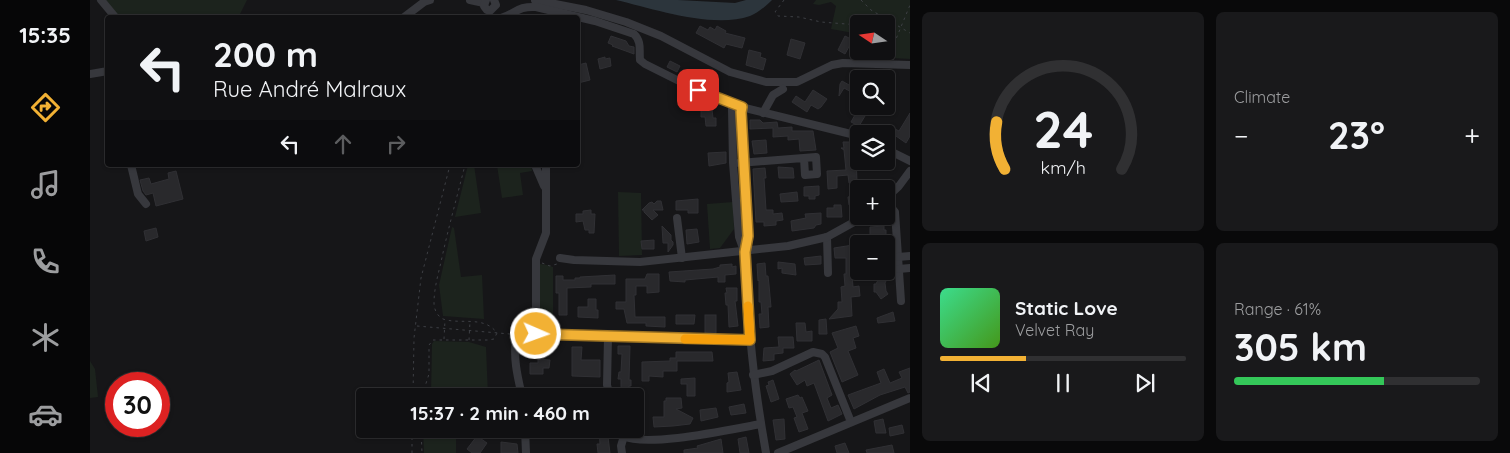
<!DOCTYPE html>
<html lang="en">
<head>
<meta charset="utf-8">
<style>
  body { margin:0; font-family:Quicksand,sans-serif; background:#19191b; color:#f1f3f6; height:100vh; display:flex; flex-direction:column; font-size:19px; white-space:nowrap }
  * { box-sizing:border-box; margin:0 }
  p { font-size:16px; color:#9c9d9f }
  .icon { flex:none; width:28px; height:28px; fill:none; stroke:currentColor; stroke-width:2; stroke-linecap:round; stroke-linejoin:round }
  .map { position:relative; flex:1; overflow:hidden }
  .sheet { display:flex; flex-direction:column; gap:12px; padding:12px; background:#09090a; width:600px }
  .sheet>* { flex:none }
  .hud { position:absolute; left:15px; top:15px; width:475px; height:152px; border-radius:5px; box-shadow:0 1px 4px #0004,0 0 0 1px #303032; background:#101012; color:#f1f3f6; overflow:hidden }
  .needle { width:32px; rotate:283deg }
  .buttons { position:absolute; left:760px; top:15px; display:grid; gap:10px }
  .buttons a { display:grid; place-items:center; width:45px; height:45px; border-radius:5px; background:#101012; box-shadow:0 1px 4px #0004,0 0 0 1px #303032; font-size:25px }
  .speed { position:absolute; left:15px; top:372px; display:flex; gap:10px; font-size:25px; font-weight:700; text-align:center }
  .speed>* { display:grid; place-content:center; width:65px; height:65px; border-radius:50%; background:#101012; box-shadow:0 1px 4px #0004,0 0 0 1px #303032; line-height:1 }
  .speed .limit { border:8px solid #d22; background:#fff; color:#111 }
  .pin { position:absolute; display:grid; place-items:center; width:42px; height:42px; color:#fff; margin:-21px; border-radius:10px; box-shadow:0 2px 8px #0006 }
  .me { position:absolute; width:55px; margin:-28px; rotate:92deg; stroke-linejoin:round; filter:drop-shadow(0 0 4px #0008) }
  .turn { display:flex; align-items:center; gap:18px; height:105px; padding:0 25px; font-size:22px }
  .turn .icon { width:65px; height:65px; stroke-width:2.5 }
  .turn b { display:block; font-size:35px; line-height:42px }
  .lanes { display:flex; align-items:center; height:48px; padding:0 25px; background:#0003; justify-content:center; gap:25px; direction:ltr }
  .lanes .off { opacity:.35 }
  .big { font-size:38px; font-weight:800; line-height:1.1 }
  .sheet .card { flex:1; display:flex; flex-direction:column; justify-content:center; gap:8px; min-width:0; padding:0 18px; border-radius:8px; background:#19191b }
  .sheet .dial { align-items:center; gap:0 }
  .dial svg { height:130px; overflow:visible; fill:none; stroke:#303032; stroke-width:7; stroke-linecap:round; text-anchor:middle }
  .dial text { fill:#f1f3f6; stroke:none }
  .song { display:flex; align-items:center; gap:15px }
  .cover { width:60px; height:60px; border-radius:8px; background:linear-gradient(135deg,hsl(150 70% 55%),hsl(100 70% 35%)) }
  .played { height:5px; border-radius:2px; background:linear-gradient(90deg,#f2b134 35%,#303032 35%) }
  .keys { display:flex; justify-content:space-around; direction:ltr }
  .heat { display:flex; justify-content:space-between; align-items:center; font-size:28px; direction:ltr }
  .charge { height:8px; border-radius:4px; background:linear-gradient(90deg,#34c759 61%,#303032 0) }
  .sheet .tiles { flex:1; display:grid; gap:12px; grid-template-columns:repeat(2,1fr) }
  .trip { position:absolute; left:266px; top:388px; width:288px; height:50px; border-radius:5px; background:#101012; box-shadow:0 1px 4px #0004,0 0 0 1px #303032; font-weight:800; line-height:50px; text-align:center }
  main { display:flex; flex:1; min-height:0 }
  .tabs { display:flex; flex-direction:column; width:90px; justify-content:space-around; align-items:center; background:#060607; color:#9c9d9f }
  .tabs .icon { width:35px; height:35px }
  .tabs .current { color:#f2b134 }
  .tabs b { font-size:22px; color:#f1f3f6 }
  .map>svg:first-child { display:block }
</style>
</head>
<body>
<main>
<nav class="tabs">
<b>15:35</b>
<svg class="icon current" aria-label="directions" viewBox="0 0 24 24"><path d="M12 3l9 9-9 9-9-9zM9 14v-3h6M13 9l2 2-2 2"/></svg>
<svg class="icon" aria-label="music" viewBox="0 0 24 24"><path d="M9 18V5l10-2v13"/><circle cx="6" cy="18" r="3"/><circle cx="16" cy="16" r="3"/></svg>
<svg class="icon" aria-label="phone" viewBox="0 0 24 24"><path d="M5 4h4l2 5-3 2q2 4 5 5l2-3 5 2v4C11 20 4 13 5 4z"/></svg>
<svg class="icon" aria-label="climate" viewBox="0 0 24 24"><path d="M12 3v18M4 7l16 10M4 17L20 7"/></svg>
<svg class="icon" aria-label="car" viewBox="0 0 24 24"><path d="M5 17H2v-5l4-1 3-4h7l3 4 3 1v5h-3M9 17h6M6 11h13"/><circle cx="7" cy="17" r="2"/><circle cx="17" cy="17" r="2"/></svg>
</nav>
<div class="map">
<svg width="820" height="453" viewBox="0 0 820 453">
  <rect width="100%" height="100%" fill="#161618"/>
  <g fill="#1c231d">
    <path d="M15 0H157L148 18 29 17Z"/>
    <path d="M726 0H820V59L803 58 805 41 796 39V24H769V34L741 29 746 6 741 2 729 5 723 4Z"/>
    <path d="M378 165H384L391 213 365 217Z"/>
    <path d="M407 165H441L442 171 430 173 433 195 412 198Z"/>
    <path d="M528 192 551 193 552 255 529 256Z"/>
    <path d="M643 202 644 229 630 248 620 249 617 204Z"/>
    <path d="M362 227 364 228 371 277 392 275 394 319 353 316 349 285Z"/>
    <path d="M450 264 457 265 463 267V331H450Z"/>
    <path d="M344 341 379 342 396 347 398 396H337V395L341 394 342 344Z"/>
    <path d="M0 361 5 369 8 397 0 398Z"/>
    <path d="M333 429H366V453H334Z"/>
  </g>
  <path fill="#2c353c" d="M526 0H588L645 3 656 0H682C676 6 668 13 660 16 623 29 564 9 526 0Z"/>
  <g fill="#29292c" stroke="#303034">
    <path d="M610 26 618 30 620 27 625 30 627 26 636 31 635 33 655 38 652 48 636 44 634 48 606 33Z"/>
    <path d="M521 36 536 41 539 46 544 47V54L522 46 523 45 518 43Z"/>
    <path d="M755 36 761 39 760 42 761 43 755 54 748 50Z"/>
    <path d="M701 39 715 43 710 59 697 55Z"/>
    <path d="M659 50 671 53 670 57 676 59 673 70 656 65Z"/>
    <path d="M515 57V59L520 58 521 66 510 69 508 59Z"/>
    <path d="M580 61 590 66 587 72 577 67Z"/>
    <path d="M496 63 500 80 488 83V70H489L488 65Z"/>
    <path d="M607 73 618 78 619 74 624 77 619 88 604 81Z"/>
    <path d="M752 81 768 90 765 94 754 88 749 96 750 84Z"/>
    <path d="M723 90 737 99 731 107 728 109 721 105 717 112 702 102 706 96 715 102Z"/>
    <path d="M611 109H622L623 118H626V126H616L615 117H611Z"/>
    <path d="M766 113 775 116 769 126 761 122Z"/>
    <path d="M820 113V136L816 143 803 134 805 129 809 131Z"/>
    <path d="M660 120H670L673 123 687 122 688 128 702 127V131H723L726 150 710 151 709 139 698 140V136L683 137V128L660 129Z"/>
    <path d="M676 140 677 153 664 154 662 141Z"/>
    <path d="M753 142H762V147H768V157L764 155 766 157 767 182 759 183 758 175 747 176V188L738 189 737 171 756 170 754 150 751 148H754Z"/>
    <path d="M636 152V163L619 166 618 153Z"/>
    <path d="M776 161H796L792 169Z"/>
    <path d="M688 167 703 168 704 178H689Z"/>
    <path d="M675 168 676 178H674L676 210H683V214L692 213 693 220 686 221V225L674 226V222H666L663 169Z"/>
    <path d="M86 171 93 199 66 206 63 193 56 195 53 191 50 180 59 178 61 184 79 179 78 173Z"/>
    <path d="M729 186V195L725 196V199H719V196H714V187Z"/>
    <path d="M707 192 708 201 691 202 690 194Z"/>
    <path d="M762 196H769V204L759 205 758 197Z"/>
    <path d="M608 199V213H598V210H586V201Z"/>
    <path d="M567 201H571L573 210H563L568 215 562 220 554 212V210H552L559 203 562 202 564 204Z"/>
    <path d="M744 205H751L752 217H737V208H744Z"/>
    <path d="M501 210V214H505L504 233H499V230H495L493 221 486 222V214H493V211Z"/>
    <path d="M731 213V224L726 225 724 228 702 231 701 221 716 218 715 214Z"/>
    <path d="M572 226 581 235V240L583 242V245L578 252V243H573Z"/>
    <path d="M794 226V230H796V240H784V236H780V227Z"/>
    <path d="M66 228 68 237 56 241 54 231Z"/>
    <path d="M607 229 609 242 597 244 596 230Z"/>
    <path d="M564 240V249H552L551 241Z"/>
    <path d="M762 240H769V259H765L766 274H762L763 287 769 286 770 296 761 297 762 316 739 319 748 309V302H752L751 287 755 286 754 274H756V258H745L744 248 763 245Z"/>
    <path d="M731 256V264L715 265 714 258Z"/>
    <path d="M688 262 705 264 706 275 692 273V268L688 269Z"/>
    <path d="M675 263 676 276H678L679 285 681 307H678L679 327 670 328 669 314H672L671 302H669V280L668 281 667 264Z"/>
    <path d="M642 264V267L646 266V274L635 275V282H628V277L595 280V282L580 281 579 272 623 269 630 267V265Z"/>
    <path d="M557 274H569V292L557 293V286H546V295H544L545 317H575V327L556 326V323H537L534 309H526V302H536V279H555Z"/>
    <path d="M525 275V284H501V287L477 288V315H469V293H466V276H473V280H485V278H490V277Z"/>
    <path d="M790 276 797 279 795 283 796 291 798 294 791 299 786 292H784V284H786Z"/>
    <path d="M636 288H647V301H645L648 326 639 327 638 305H636L635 293H637Z"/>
    <path d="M498 299H506V310H508V318L488 317V307H498Z"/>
    <path d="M803 312 805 321 788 323 787 318Z"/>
    <path d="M586 315H605L604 324H586Z"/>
    <rect x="615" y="315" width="11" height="18"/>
    <path d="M736 319 737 334H729V320Z"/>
    <path d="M706 323H715L716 332 722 331V341H707Z"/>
    <path d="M766 326 769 336 763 338 766 348 758 351 768 375 752 382 740 352 748 348 742 333Z"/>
    <path d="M688 337H703L704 348H693V353L684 354V360L673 361 674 348 689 347Z"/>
    <path d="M528 346H540L539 380H541V386H539V390H531V379H528L529 372H531L532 354H528Z"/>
    <path d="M482 347H492L491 360H510V377L482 376Z"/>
    <path d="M586 352H622L623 361H587V371H573V377L559 376V381H552V362L580 361V358H586Z"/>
    <path d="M448 359 460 360 459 368H453V374H440V363H448Z"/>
    <path d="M729 360 742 395 737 398 741 408 748 405 752 414 738 421 724 383 717 386 715 380 707 385 700 374 705 370 706 371Z"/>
    <path d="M820 368V392L818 393 815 387 790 395 764 409 758 395 791 383 787 372 794 369 800 383 812 378 809 372Z"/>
    <path d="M647 372 651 390 637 392V383L639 382 638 373Z"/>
    <path d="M605 378V396H597V384H591V379Z"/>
    <path d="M683 380 689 399 681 402 676 386 679 385 678 382Z"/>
    <path d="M708 395 710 398 712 397 718 411 712 413 718 429 709 432 704 418 707 417 703 407 699 408 696 399Z"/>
    <path d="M576 398H591L592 408 586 409 603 418 600 424 583 426 564 427 563 417H574V401H576Z"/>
    <path d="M654 404 656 413 641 415 639 407Z"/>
    <path d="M626 408 628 417 611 421 610 410Z"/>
    <path d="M694 419 695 439 686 440 683 420Z"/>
    <path d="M793 419 796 433H786L784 421Z"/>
    <path d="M812 425 814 433 800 436 799 428Z"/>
    <path d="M509 429H517L520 453H508L507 444H510Z"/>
    <path d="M387 436 397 443 390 453H382L377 449Z"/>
    <path d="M656 437 659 453H650L648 439Z"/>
    <path d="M631 439 633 453H594V450L608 448 607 446Z"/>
    <path d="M411 442 427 444 428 453H411Z"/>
    <path d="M755 443 759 453H747L745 446Z"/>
    <path d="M802 445 804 453H777L776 450Z"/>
  </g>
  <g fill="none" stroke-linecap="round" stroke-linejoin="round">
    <g stroke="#3d3f44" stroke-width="1" stroke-dasharray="2.5 4" stroke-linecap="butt">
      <path d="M694 0 685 12 688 16 709 17 731 22 769 25"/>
      <path d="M771 0 781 10 820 33"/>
      <path d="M796 31 807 36"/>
      <path d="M799 56 820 5"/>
      <path d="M452 263 460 266 467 264"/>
      <path d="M327 326 420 334"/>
      <path d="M354 339 355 320"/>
      <path d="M379 340 380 321"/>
      <path d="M323 396 324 338 331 278 360 165"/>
      <path d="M332 396 339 374V345L343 340H398L404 339 407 333C394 315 370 325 353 319 347 316 344 309 344 303 344 289 348 275 351 262 358 229 367 197 375 165"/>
      <path d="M331 429 332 453"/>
      <path d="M322 453V429"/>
    </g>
    <g stroke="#37383d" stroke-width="8">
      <path d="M11 0 26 18"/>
      <path d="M380 0 394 3"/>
      <path d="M396 0 394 6 397 10 400 11 406 5 404 0"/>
      <path d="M445 0 496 10 536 22 571 36 640 72 676 82H707L742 65 753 63 820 65"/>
      <path d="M313 18 334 2 340 0"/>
      <path d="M411 18C426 13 428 6 446 7L505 21 544 34C552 42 549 50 550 60L555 64 597 85 643 105 769 136"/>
      <path d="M0 74 18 71"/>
      <path d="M643 105 642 109 643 163 649 237 654 251"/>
      <path d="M652 107 651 112 658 236C653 258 656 279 658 301 660 352 667 402 676 453"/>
      <path d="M673 113 683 95 693 89"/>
      <path d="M796 149 820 161"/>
      <path d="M649 163 726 157 727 174 715 175 714 158"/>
      <path d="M41 165 48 194 56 204"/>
      <path d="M445 165 454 186"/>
      <path d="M796 198 809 186 820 171"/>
      <path d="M796 201 805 212 811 301"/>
      <path d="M587 218 592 258"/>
      <path d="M737 237 738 273"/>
      <path d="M808 257 820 256"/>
      <path d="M470 258 484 260 550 262 698 246 737 237 775 216"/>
      <path d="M809 269 820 268"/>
      <path d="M446 334V259L456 233V165"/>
      <path d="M518 337 517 385 520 396"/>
      <path d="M663 375 682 371 723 352 732 354 735 357 761 422"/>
      <path d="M432 396C428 378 423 359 426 340L434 334 660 340"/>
      <path d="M435 429 436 453"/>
      <path d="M530 429 534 436C556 448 642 429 671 424"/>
      <path d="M532 453 531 446 534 436"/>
      <path d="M688 453 820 398"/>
    </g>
  </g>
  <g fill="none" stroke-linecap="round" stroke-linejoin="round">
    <defs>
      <path id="route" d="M446 334 660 340 655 252 658 236 651 112 652 107 608 90"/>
    </defs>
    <use href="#route" stroke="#9d7322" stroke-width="12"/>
    <use href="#route" stroke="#f2b134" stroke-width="9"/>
    <path stroke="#f59e0b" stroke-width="9" d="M595 339 660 340 658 306"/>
  </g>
</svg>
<div class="buttons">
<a><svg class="needle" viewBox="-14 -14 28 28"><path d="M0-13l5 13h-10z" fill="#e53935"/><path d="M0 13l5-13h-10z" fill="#9c9d9f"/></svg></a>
<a><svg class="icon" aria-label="search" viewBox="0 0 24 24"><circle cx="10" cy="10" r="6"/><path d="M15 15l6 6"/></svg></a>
<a><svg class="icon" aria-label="layers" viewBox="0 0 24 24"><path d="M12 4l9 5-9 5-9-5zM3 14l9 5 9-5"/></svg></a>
<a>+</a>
<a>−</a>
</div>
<div class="speed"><div class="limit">30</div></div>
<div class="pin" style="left:608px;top:90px;background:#d93025"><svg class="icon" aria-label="arrive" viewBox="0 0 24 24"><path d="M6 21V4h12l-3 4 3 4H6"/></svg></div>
<svg class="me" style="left:446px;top:334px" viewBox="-20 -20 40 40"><circle r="17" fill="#f2b134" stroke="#fff" stroke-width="3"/><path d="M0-11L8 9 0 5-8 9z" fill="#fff"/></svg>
<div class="trip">15:37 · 2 min · 460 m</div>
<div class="hud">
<div class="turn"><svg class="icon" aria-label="left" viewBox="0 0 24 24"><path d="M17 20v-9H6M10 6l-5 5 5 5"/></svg><div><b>200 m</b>Rue André Malraux</div></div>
<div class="lanes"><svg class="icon" aria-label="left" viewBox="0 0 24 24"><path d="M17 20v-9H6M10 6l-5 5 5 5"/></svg><svg class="icon off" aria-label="ahead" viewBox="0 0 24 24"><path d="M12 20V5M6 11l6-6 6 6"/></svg><svg class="icon off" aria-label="right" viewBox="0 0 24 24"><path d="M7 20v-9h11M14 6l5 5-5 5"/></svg></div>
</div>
</div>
<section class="sheet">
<div class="tiles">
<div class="card dial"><svg viewBox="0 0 100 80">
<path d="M14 69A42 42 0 1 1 86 69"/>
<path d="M14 69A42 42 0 0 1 9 40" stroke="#f2b134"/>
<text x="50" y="56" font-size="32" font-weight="700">24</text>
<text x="50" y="72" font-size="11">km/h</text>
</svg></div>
<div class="card"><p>Climate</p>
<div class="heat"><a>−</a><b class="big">23°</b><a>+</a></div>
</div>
<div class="card">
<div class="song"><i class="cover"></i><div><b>Static Love</b><p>Velvet Ray</p></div></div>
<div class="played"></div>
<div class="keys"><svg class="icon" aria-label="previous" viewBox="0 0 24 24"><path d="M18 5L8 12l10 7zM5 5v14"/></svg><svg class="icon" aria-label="pause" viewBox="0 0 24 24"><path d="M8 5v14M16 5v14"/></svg><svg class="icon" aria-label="next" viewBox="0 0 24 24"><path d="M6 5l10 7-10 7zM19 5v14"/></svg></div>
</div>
<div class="card"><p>Range · 61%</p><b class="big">305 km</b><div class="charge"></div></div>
</div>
</section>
</main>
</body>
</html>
